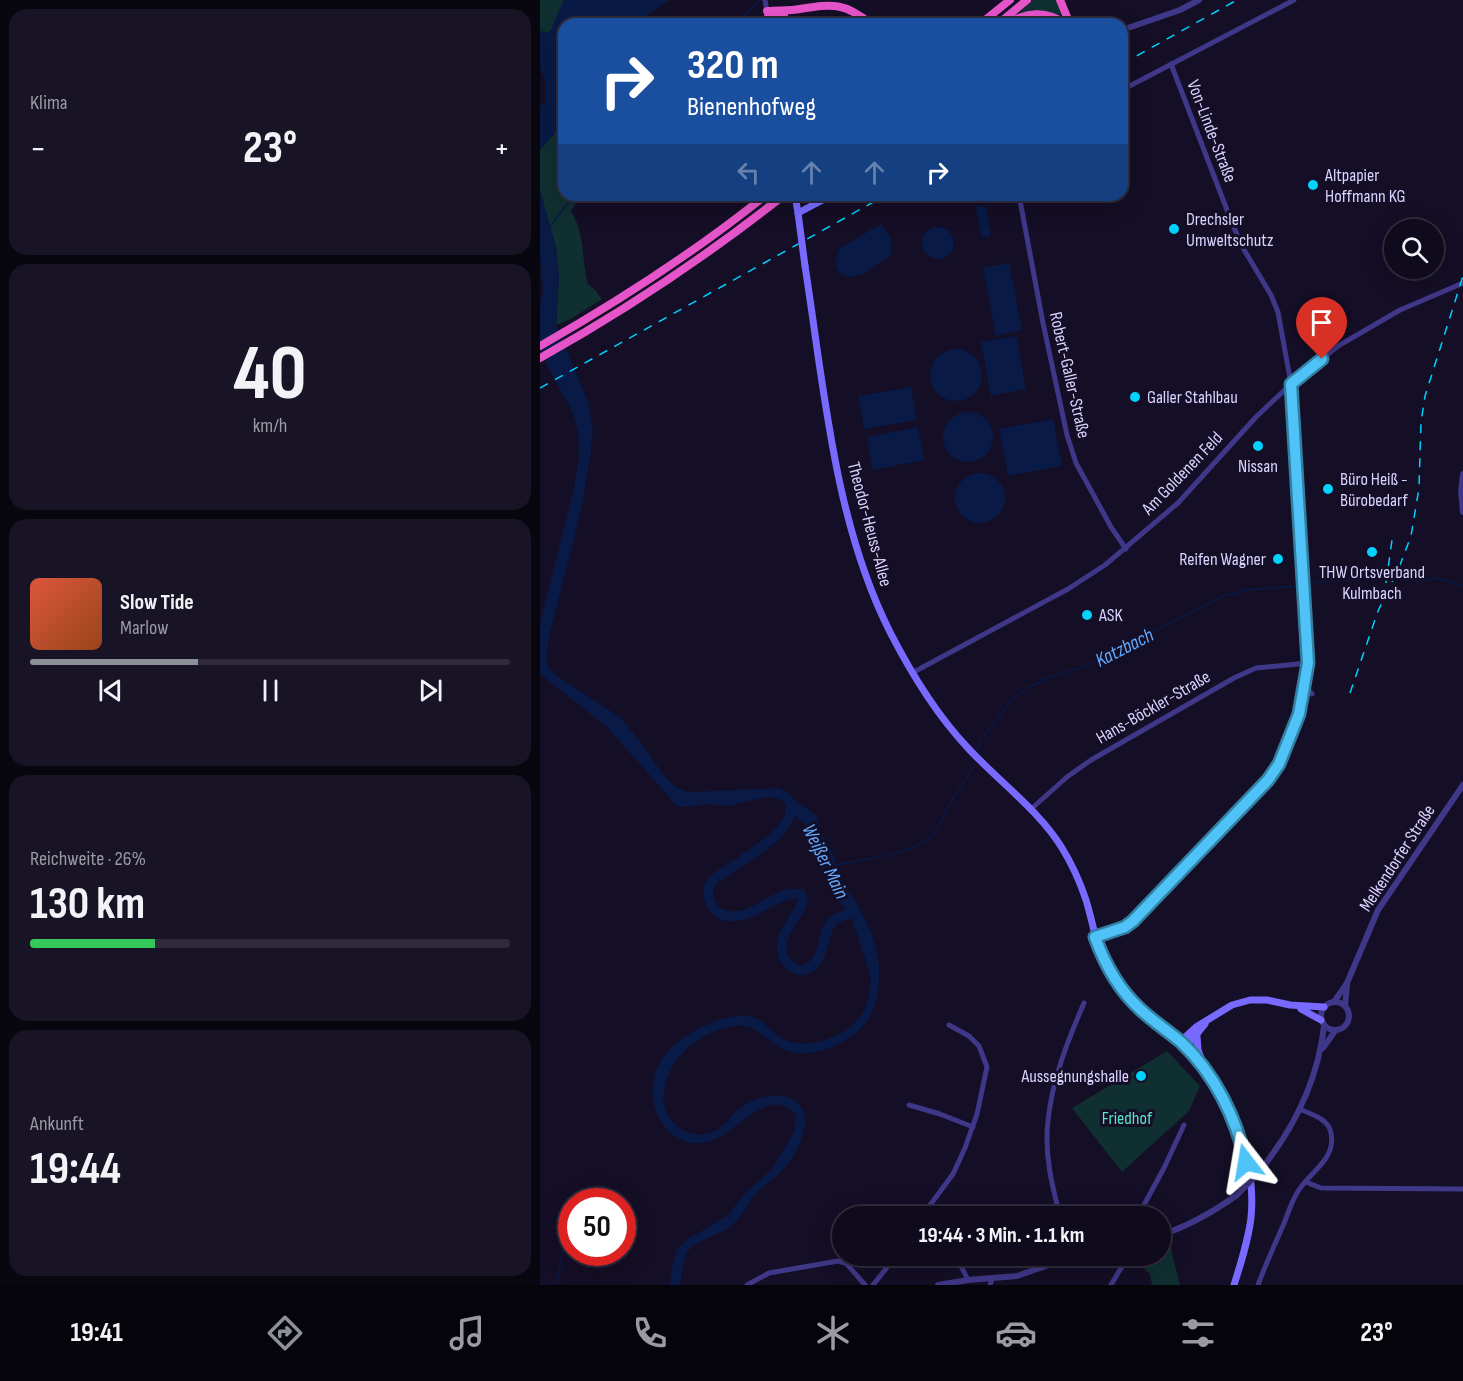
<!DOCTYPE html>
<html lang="de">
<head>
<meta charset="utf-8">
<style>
  body { margin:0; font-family:"Sofia Sans Condensed",sans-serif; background:#181325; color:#f1f3f6; height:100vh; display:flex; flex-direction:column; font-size:22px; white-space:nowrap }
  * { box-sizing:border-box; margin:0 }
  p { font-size:20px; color:#9b9aa3 }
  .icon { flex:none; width:33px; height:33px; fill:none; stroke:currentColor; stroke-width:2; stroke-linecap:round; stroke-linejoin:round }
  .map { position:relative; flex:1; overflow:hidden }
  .drawer { display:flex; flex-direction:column; gap:9px; padding:9px; background:#08060f; width:540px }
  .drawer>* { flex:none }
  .guide { position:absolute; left:18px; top:18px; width:570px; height:183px; border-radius:18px; box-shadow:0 6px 24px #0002,0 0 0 2px #2f2b3b; background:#1a4fa0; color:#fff; overflow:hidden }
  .fabs { position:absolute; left:844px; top:219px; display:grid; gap:12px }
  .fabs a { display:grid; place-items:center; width:60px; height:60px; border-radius:50%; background:#0f0a1c; box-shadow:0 6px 24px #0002,0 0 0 2px #2f2b3b; font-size:30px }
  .speed { position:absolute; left:18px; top:1188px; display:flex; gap:12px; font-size:30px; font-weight:700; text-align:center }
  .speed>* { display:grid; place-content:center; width:78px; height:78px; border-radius:50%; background:#0f0a1c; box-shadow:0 6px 24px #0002,0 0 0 2px #2f2b3b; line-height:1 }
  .speed .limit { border:9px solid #d22; background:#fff; color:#111 }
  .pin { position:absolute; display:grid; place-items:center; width:51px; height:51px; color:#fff; margin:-62px -26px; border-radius:50% 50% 50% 0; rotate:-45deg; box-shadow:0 0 6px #0007 }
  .pin .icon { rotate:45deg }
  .me { position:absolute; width:66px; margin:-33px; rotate:346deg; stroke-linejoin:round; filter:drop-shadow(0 0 4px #0008) }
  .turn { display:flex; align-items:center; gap:21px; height:126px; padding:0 30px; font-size:27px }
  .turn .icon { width:78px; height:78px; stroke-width:2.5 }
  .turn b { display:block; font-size:42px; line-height:51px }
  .lanes { display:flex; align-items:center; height:57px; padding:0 30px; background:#0003; justify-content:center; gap:30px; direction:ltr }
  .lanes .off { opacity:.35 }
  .big { font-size:45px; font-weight:700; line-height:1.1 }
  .drawer .tile { flex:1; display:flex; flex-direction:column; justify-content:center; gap:9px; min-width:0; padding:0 21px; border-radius:18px; background:#181325 }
  .drawer .dial { align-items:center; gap:0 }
  .dial b { font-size:78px; line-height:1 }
  .song { display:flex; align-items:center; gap:18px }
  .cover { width:72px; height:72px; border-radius:9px; background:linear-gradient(135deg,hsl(10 70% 55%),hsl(20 70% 35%)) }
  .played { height:6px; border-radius:3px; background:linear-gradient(90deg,#8c9099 35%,#2f2b3b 35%) }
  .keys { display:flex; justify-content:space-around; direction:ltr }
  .heat { display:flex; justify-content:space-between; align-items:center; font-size:33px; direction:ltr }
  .charge { height:9px; border-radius:4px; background:linear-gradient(90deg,#34c759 26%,#2f2b3b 0) }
  .trip { position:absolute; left:292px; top:1206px; width:339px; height:60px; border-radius:30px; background:#0f0a1c; box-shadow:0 6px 24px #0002,0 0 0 2px #2f2b3b; font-weight:700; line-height:60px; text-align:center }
  .tab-bar { display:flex; height:96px; justify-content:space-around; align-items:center; background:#06040b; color:#9b9aa3 }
  .tab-bar .icon { width:42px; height:42px }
  .tab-bar .active { color:#8c9099 }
  .tab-bar b { font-size:27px; color:#f1f3f6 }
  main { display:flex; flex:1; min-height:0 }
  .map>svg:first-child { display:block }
</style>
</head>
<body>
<main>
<section class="drawer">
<div class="tile"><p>Klima</p>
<div class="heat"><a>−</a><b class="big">23°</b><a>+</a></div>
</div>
<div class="tile dial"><b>40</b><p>km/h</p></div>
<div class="tile">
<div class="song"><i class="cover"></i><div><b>Slow Tide</b><p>Marlow</p></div></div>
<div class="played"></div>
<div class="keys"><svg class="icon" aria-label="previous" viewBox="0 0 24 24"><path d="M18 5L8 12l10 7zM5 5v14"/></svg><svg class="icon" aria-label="pause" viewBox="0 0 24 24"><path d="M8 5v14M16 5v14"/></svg><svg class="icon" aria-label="next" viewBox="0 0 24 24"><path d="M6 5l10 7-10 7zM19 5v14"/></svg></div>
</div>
<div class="tile"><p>Reichweite · 26%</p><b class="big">130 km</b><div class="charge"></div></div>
<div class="tile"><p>Ankunft</p><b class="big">19:44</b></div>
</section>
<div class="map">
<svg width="923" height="1285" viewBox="0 0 923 1285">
  <rect width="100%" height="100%" fill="#140e26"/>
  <g fill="#102f30">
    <path d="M0 0H24L11 30 7 33 0 31Z"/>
    <path d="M493 0H518L522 15 499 11 477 14Z"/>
    <path d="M24 123V195H40L31 211C46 235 41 261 48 284L56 291 62 299 31 319 16 325 19 276 16 248 0 191V150Z"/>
    <path d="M627 1051 660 1086 649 1111 582 1172 532 1108Z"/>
    <path d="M627 1238 629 1241 640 1285H612L610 1274 592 1256H621V1240Z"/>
  </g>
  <g fill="#081a45">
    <path d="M24 0H129L95 24H24V84L21 89 24 91V123L0 150V105H5L6 83 0 67V31L7 33 11 30Z"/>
    <path d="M0 191 16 248 19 276 16 325 49 404 53 432 50 458 44 494 34 540 9 636 6 659 8 667 17 676 80 717 100 741 125 777 137 788 149 792 238 788C249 792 248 793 256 801 261 806 270 809 275 815 280 819 278 826 281 832 287 841 293 850 295 861 299 882 303 882 313 898 328 921 341 950 339 978 338 991 337 1002 331 1014 319 1040 278 1058 251 1052 235 1048 225 1034 211 1028 185 1018 143 1045 132 1068 127 1078 122 1092 124 1104 128 1125 150 1139 170 1133 185 1128 188 1118 199 1109 213 1096 250 1087 262 1108 272 1125 255 1158 242 1171 233 1180 221 1187 214 1196 206 1206 201 1219 191 1226 180 1235 158 1240 150 1249 142 1258 142 1274 140 1285H130L133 1263 137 1249 148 1239 187 1216 204 1194 232 1169 254 1132 256 1115C224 1078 190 1151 152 1143 114 1136 102 1090 122 1059 132 1044 147 1034 164 1026 177 1019 193 1015 208 1016 223 1017 232 1035 245 1040 273 1051 315 1034 326 1006 330 996 331 984 330 974L312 918 291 891 281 870V859L276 842 264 824 246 808V803C231 790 203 805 185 806 181 806 176 805 171 804 159 804 152 808 137 806L67 727 0 674V624L33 492 39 459 38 432 32 411 7 365 0 348V308L3 292 0 255Z"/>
    <path d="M445 205 451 236 442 238 436 207Z"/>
    <path d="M339 225H342L351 239 352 253 350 256 323 274 308 277 298 272 295 264 299 249Z"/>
    <circle cx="398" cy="243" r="16"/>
    <path d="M469 263 482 330 456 336 443 268Z"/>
    <path d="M476 336 486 389 451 396 441 342Z"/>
    <circle cx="416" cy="375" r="26"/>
    <path d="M371 387 377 420 324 429 318 396Z"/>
    <circle cx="428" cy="437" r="25"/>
    <path d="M513 419 522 466 468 476 459 429Z"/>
    <path d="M378 427 384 460 333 470 327 437Z"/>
    <circle cx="440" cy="498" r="25"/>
  </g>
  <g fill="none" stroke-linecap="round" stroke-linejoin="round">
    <g stroke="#081a45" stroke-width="1.5">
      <path d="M195 24 220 0"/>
      <path d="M11 225 34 195"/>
      <path d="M855 580H865"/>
      <path d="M876 582 896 578 923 585"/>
      <path d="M769 584C794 578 817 580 843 580"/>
      <path d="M438 750 441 739 474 698 489 687 508 678 546 666 683 596 708 590 756 586"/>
      <path d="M295 865C323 859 375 856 395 832 401 825 403 815 408 807 416 792 427 780 434 764"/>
      <path d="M17 1285 23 1248"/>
    </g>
    <path stroke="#081a45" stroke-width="10" d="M251 806C250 811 250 819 246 823 233 843 207 856 188 870 183 873 177 876 173 880 162 893 172 914 187 916 216 920 237 889 261 894L263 902C255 920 232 941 246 961 250 966 256 971 262 970 288 965 279 934 293 921 299 915 307 915 314 913"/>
    <g stroke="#3f3787" stroke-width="5">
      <path d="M225 0 227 11"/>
      <path d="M631 64 692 223 703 248 731 295 738 312 751 384 768 663 764 685 772 694"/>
      <path d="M582 90 754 0"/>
      <path d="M479 195 503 323 527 435 536 463 571 527 586 549"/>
      <path d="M372 673 528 589 565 565 638 503 716 417 751 384 798 346 860 310 923 283"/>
      <path d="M490 810 527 777 551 760 694 678 716 668 768 663"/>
      <path d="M555 937 585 927 593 921 728 780C748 751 758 720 764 685"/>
      <path d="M369 1105 400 1114 433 1127"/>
      <path d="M766 1182 781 1188 923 1189"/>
      <path d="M382 1216 413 1174 425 1148 437 1114 447 1067 439 1046 429 1036 409 1025"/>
      <path d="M520 1216C512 1186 504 1153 508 1121 512 1080 528 1040 544 1003"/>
      <path d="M598 1216 624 1168 644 1125"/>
      <path d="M416 1256 428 1280"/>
      <path d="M207 1285 229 1273 298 1261 306 1263 325 1285"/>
      <path d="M333 1285 356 1256"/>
      <path d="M450 1285 452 1279"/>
      <path d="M571 1285 588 1256"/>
      <path d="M718 1285C726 1263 736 1242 745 1221 749 1210 753 1197 761 1187 773 1170 796 1158 791 1133 789 1119 771 1114 759 1109"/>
    </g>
    <g stroke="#3f3787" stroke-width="6">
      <path d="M582 30 640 10 659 0"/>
      <path d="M923 474 921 491 923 512"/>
      <circle cx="795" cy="1016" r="14"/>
      <path d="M794 1002 807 983 838 910 923 785"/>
      <path d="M805 1006 807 986"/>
      <path d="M783 1048 795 1031"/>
      <path d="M719 1172C753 1130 778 1080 784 1026"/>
      <path d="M621 1235C649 1226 673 1212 697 1195"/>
      <path d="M398 1285 428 1280 477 1276 534 1256"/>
    </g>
    <g stroke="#786aff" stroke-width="7">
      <path d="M255 195 258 213 292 195"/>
      <path d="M265 266C284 387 294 521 350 632 371 673 395 713 427 747 456 779 500 811 522 848 532 864 540 882 546 900 554 926 557 954 573 977 591 1005 620 1021 643 1045 687 1088 717 1155 711 1218 708 1241 701 1263 694 1285"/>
      <path d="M761 1009 781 1020"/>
      <path d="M657 1036 658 1050 664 1066"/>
      <path d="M640 1042 656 1027 692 1005 710 1000H727L750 1005 784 1007"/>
      <path d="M646 1047 665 1024"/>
    </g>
    <g stroke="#e654ca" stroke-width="8">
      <path d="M520 0 530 24"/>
      <path d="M227 11C238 10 249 11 260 9 293 4 304 2 331 24"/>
      <path d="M228 17 244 15"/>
      <path d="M440 24 470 0"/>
      <path d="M458 24 487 0"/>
      <path d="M465 24C487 13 505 9 526 24"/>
      <path d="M0 346C79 301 155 252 226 195"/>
      <path d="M0 358C86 310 167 256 244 195"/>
    </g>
    <g stroke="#00d2fe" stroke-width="1.5" stroke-dasharray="9 8" stroke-linecap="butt">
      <path d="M582 64 697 0"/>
      <path d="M0 388 346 195"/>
      <path d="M846 583 853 533"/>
      <path d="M810 693 838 611 860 565 871 536 879 488 881 422 885 396 923 276"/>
    </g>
    <path stroke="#3f3787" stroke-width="6" d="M697 1195 719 1172"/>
    <path stroke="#786aff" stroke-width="7" d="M258 213 265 266"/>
  </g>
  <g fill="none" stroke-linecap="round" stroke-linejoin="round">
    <defs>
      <path id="route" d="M706 1162C696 1118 675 1074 641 1042 628 1031 614 1022 601 1010 579 990 565 965 555 937L585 927 593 921 728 780 739 764 759 714 768 663 751 384 782 359"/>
    </defs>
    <use href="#route" stroke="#337fa1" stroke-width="15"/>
    <use href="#route" stroke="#4fc3f7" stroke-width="10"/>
  </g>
  <g fill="#00d2fe" stroke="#140e26" stroke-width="2">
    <circle cx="773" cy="185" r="6"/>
    <circle cx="634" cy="229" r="6"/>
    <circle cx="595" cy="397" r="6"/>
    <circle cx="718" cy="446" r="6"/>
    <circle cx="788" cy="489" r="6"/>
    <circle cx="832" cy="552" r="6"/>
    <circle cx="738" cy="559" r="6"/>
    <circle cx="547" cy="615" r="6"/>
    <circle cx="601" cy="1076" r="6"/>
  </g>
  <g text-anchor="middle" stroke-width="6" stroke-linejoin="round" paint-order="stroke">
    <g font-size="18" fill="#dbd3ff" stroke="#140e26">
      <text transform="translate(672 131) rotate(69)" y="6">Von-Linde-Straße</text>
      <text transform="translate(530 375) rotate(77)" y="6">Robert-Galler-Straße</text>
      <text transform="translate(642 473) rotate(-46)" y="6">Am Goldenen Feld</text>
      <text transform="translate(330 524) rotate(75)" y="6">Theodor-Heuss-Allee</text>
      <text transform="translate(613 707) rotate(-30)" y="6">Hans-Böckler-Straße</text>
      <text transform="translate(857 858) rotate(-57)" y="6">Melkendorfer Straße</text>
    </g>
    <g font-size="18" fill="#dbd3ff" stroke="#140e26" text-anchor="start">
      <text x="785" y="181">Altpapier<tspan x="785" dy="21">Hoffmann KG</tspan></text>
      <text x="646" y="225">Drechsler<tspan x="646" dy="21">Umweltschutz</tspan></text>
      <text x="607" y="403">Galler Stahlbau</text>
      <text x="718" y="472" text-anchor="middle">Nissan</text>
      <text x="800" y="485">Büro Heiß -<tspan x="800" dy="21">Bürobedarf</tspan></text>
      <text x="726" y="565" text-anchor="end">Reifen Wagner</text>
      <text x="832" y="578" text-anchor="middle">THW Ortsverband<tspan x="832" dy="21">Kulmbach</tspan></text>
      <text x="559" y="621">ASK</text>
      <text x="589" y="1082" text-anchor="end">Aussegnungshalle</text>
    </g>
    <g font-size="18" fill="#59e5cc" stroke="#140e26">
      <text x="587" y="1124">Friedhof</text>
    </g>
    <g font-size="20" font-style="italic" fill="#61aaff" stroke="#140e26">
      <text transform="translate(584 647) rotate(-27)" y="7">Katzbach</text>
      <text transform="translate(286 861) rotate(64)" y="7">Weißer Main</text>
    </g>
  </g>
</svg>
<div class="fabs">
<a><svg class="icon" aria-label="search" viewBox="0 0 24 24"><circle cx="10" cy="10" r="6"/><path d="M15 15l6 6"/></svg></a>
</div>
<div class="speed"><div class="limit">50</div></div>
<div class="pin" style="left:782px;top:359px;background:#d93025"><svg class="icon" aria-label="arrive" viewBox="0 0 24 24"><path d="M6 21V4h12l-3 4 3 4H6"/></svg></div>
<svg class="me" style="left:706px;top:1162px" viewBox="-20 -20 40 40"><path d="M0-17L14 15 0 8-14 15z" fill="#4fc3f7" stroke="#fff" stroke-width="4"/></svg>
<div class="trip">19:44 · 3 Min. · 1.1 km</div>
<div class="guide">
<div class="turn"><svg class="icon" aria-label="right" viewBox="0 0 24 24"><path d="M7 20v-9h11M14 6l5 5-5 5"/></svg><div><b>320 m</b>Bienenhofweg</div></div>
<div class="lanes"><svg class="icon off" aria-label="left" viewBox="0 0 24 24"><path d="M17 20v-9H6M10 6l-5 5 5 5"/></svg><svg class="icon off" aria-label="ahead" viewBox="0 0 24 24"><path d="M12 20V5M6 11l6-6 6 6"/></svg><svg class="icon off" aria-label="ahead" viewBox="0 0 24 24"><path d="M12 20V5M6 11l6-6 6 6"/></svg><svg class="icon" aria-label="right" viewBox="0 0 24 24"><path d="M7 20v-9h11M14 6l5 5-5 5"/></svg></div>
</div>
</div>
</main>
<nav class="tab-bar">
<b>19:41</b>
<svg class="icon active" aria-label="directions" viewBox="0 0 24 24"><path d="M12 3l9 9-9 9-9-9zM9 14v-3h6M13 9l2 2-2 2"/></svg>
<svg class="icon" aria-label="music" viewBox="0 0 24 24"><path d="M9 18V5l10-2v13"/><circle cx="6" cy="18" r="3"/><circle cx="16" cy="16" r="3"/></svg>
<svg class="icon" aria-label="phone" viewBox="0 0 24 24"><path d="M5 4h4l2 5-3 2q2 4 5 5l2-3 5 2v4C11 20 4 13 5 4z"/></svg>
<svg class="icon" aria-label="climate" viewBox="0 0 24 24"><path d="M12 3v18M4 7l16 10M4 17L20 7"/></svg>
<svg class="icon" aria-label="car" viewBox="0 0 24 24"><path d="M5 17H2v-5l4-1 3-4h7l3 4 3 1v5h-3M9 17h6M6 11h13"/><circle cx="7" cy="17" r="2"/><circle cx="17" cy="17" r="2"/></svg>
<svg class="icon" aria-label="filters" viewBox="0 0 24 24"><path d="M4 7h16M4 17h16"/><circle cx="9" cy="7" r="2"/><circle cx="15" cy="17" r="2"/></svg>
<b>23°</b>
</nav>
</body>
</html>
